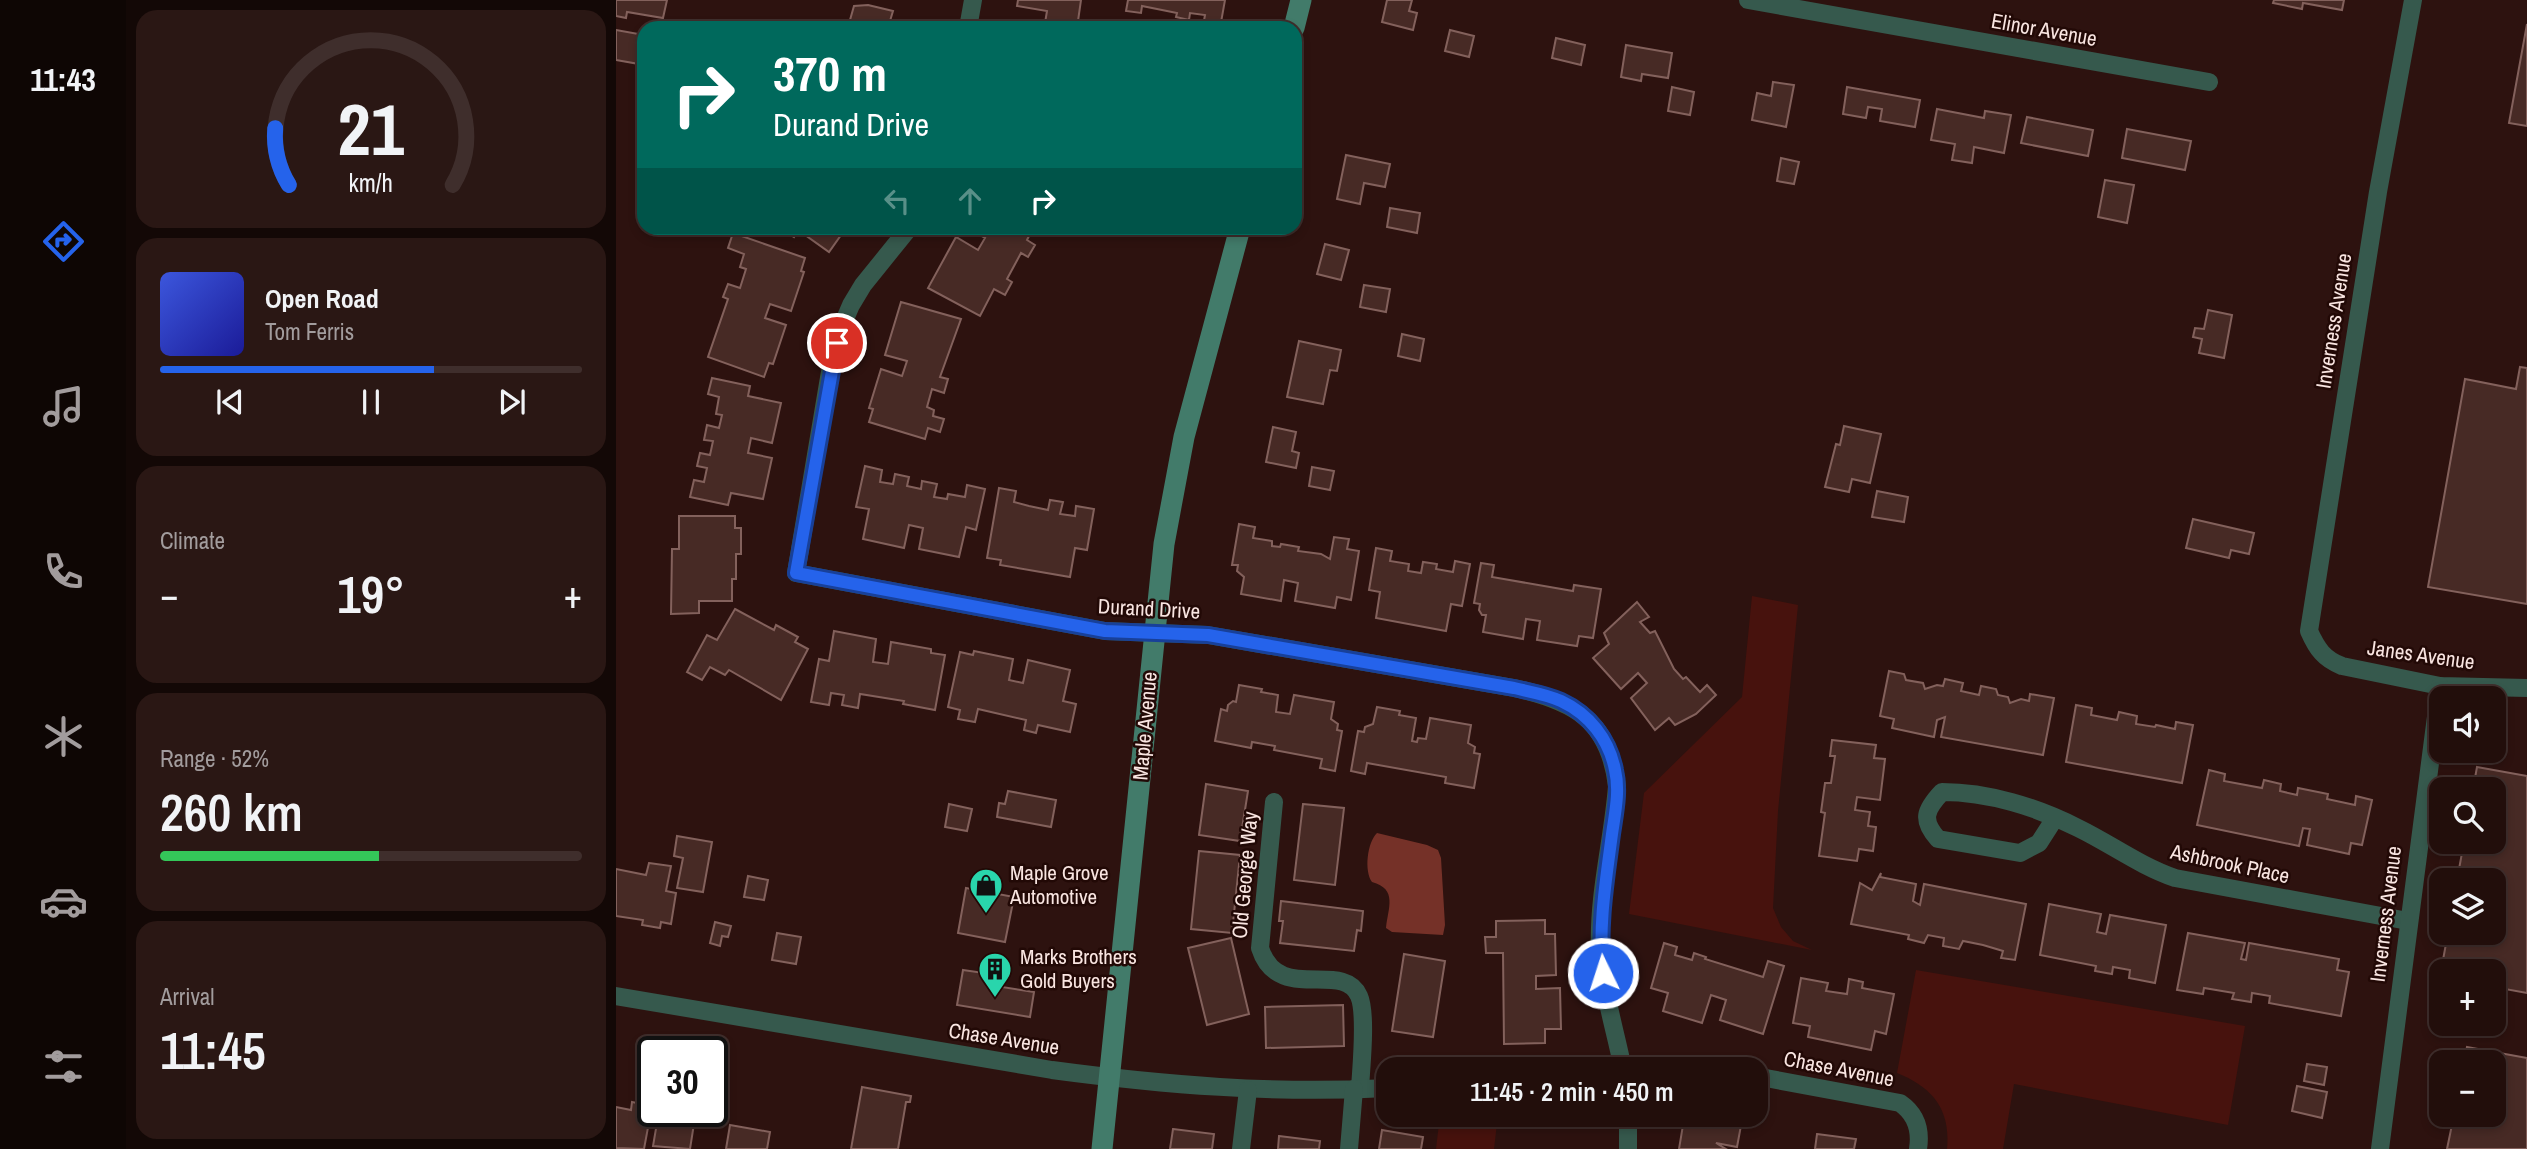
<!DOCTYPE html>
<html lang="en">
<head>
<meta charset="utf-8">
<style>
  body { margin:0; font-family:"Archivo Narrow",sans-serif; background:#2a1714; color:#f1f3f6; height:100vh; display:flex; flex-direction:column; font-size:26px; white-space:nowrap }
  * { box-sizing:border-box; margin:0 }
  p { font-size:23px; color:#a29c9d }
  .icon { flex:none; width:38px; height:38px; fill:none; stroke:currentColor; stroke-width:2; stroke-linecap:round; stroke-linejoin:round }
  .map { position:relative; flex:1; overflow:hidden }
  .side { display:flex; flex-direction:column; gap:10px; padding:10px; background:#130806; width:490px }
  .side>* { flex:none }
  .banner { position:absolute; left:21px; top:21px; width:665px; height:214px; border-radius:21px; box-shadow:0 4px 10px #0003,0 0 0 2px #3f2e2c; background:#00695c; color:#fff; overflow:hidden }
  .buttons { position:absolute; left:1813px; top:686px; display:grid; gap:14px }
  .buttons a { display:grid; place-items:center; width:77px; height:77px; border-radius:14px; background:#220e0b; box-shadow:0 4px 10px #0003,0 0 0 2px #3f2e2c; font-size:35px }
  .speed { position:absolute; left:21px; top:1036px; display:flex; gap:14px; font-size:35px; font-weight:700; text-align:center }
  .speed>* { display:grid; place-content:center; width:91px; height:91px; border-radius:50%; background:#220e0b; box-shadow:0 4px 10px #0003,0 0 0 2px #3f2e2c; line-height:1 }
  .speed .limit { border:4px solid #111; border-radius:10px; background:#fff; color:#111 }
  .pin { position:absolute; display:grid; place-items:center; width:60px; height:60px; color:#fff; margin:-30px; border:4px solid #fff; border-radius:50%; box-shadow:0 2px 7px #0007 }
  .me { position:absolute; width:77px; margin:-38px; rotate:356deg; stroke-linejoin:round; filter:drop-shadow(0 0 5px #0008) }
  .turn { display:flex; align-items:center; gap:24px; height:147px; padding:0 21px; font-size:32px }
  .turn .icon { width:91px; height:91px; stroke-width:2.5 }
  .turn b { display:block; font-size:49px; line-height:60px }
  .lanes { display:flex; align-items:center; height:66px; padding:0 21px; background:#0003; justify-content:center; gap:35px; direction:ltr }
  .lanes .off { opacity:.35 }
  .big { font-size:52px; font-weight:600; line-height:1.1 }
  .side .card { flex:1; display:flex; flex-direction:column; justify-content:center; gap:10px; min-width:0; padding:0 24px; border-radius:21px; background:#2a1714 }
  .side .dial { align-items:center; gap:0 }
  .dial svg { height:182px; overflow:visible; fill:none; stroke:#3f2e2c; stroke-width:7; stroke-linecap:round; text-anchor:middle }
  .dial text { fill:#f1f3f6; stroke:none }
  .song { display:flex; align-items:center; gap:21px }
  .cover { width:84px; height:84px; border-radius:10px; background:linear-gradient(135deg,hsl(230 70% 55%),hsl(240 70% 35%)) }
  .played { height:7px; border-radius:4px; background:linear-gradient(90deg,#2563eb 65%,#3f2e2c 65%) }
  .keys { display:flex; justify-content:space-around; direction:ltr }
  .heat { display:flex; justify-content:space-between; align-items:center; font-size:38px; direction:ltr }
  .charge { height:10px; border-radius:5px; background:linear-gradient(90deg,#34c759 52%,#3f2e2c 0) }
  .trip { position:absolute; left:760px; top:1057px; width:392px; height:70px; border-radius:21px; background:#220e0b; box-shadow:0 4px 10px #0003,0 0 0 2px #3f2e2c; font-weight:600; line-height:70px; text-align:center }
  main { display:flex; flex:1; min-height:0 }
  .tabs { display:flex; flex-direction:column; width:126px; justify-content:space-around; align-items:center; background:#0e0604; color:#a29c9d }
  .tabs .icon { width:49px; height:49px }
  .tabs .current { color:#2563eb }
  .tabs b { font-size:32px; color:#f1f3f6 }
  .map>svg:first-child { display:block }
</style>
</head>
<body>
<main>
<nav class="tabs">
<b>11:43</b>
<svg class="icon current" aria-label="directions" viewBox="0 0 24 24"><path d="M12 3l9 9-9 9-9-9zM9 14v-3h6M13 9l2 2-2 2"/></svg>
<svg class="icon" aria-label="music" viewBox="0 0 24 24"><path d="M9 18V5l10-2v13"/><circle cx="6" cy="18" r="3"/><circle cx="16" cy="16" r="3"/></svg>
<svg class="icon" aria-label="phone" viewBox="0 0 24 24"><path d="M5 4h4l2 5-3 2q2 4 5 5l2-3 5 2v4C11 20 4 13 5 4z"/></svg>
<svg class="icon" aria-label="climate" viewBox="0 0 24 24"><path d="M12 3v18M4 7l16 10M4 17L20 7"/></svg>
<svg class="icon" aria-label="car" viewBox="0 0 24 24"><path d="M5 17H2v-5l4-1 3-4h7l3 4 3 1v5h-3M9 17h6M6 11h13"/><circle cx="7" cy="17" r="2"/><circle cx="17" cy="17" r="2"/></svg>
<svg class="icon" aria-label="filters" viewBox="0 0 24 24"><path d="M4 7h16M4 17h16"/><circle cx="9" cy="7" r="2"/><circle cx="15" cy="17" r="2"/></svg>
</nav>
<section class="side">
<div class="card dial"><svg viewBox="0 0 100 80">
<path d="M14 69A42 42 0 1 1 86 69"/>
<path d="M14 69A42 42 0 0 1 8 44" stroke="#2563eb"/>
<text x="50" y="56" font-size="32" font-weight="700">21</text>
<text x="50" y="72" font-size="11">km/h</text>
</svg></div>
<div class="card">
<div class="song"><i class="cover"></i><div><b>Open Road</b><p>Tom Ferris</p></div></div>
<div class="played"></div>
<div class="keys"><svg class="icon" aria-label="previous" viewBox="0 0 24 24"><path d="M18 5L8 12l10 7zM5 5v14"/></svg><svg class="icon" aria-label="pause" viewBox="0 0 24 24"><path d="M8 5v14M16 5v14"/></svg><svg class="icon" aria-label="next" viewBox="0 0 24 24"><path d="M6 5l10 7-10 7zM19 5v14"/></svg></div>
</div>
<div class="card"><p>Climate</p>
<div class="heat"><a>−</a><b class="big">19°</b><a>+</a></div>
</div>
<div class="card"><p>Range · 52%</p><b class="big">260 km</b><div class="charge"></div></div>
<div class="card"><p>Arrival</p><b class="big">11:45</b></div>
</section>
<div class="map">
<svg width="1911" height="1149" viewBox="0 0 1911 1149">
  <rect width="100%" height="100%" fill="#2d120f"/>
  <g fill="#47120d">
    <path d="M1136 596 1182 605 1162 811 1157 908 1165 927 1177 941 1196 950 1013 914 1028 793 1126 697Z"/>
    <path d="M1300 970 1629 1026 1612 1125 1398 1084 1387 1149H1331C1335 1109 1316 1087 1281 1073Z"/>
    <path d="M824 1115H882L878 1149H820Z"/>
  </g>
  <path fill="#753128" d="M761 833 811 845 822 850 825 858 829 925 827 935 776 932 770 928C772 908 782 889 756 882 748 871 751 843 761 833Z"/>
  <g fill="#472a25" stroke="#83615c" stroke-width="2">
    <path d="M0 0H51L47 18 11 12 10 18 0 16Z"/>
    <path d="M402 0H465L461 28 429 23 431 11 401 6Z"/>
    <path d="M512 0H609L604 28 587 26 589 15 574 13 573 20 560 17 561 13 526 6 525 13 510 11Z"/>
    <path d="M771 0H796L793 11 801 13 797 30 766 22Z"/>
    <path d="M1658 0H1728L1726 10 1687 3 1686 9 1657 3Z"/>
    <path d="M252 5 277 11 274 21 306 28H244L245 22 234 20 238 6Z"/>
    <path d="M1911 24V126L1893 123Z"/>
    <path d="M0 30 28 35 23 64 0 60Z"/>
    <path d="M834 30 858 36 853 57 829 51Z"/>
    <path d="M940 38 969 45 965 65 936 58Z"/>
    <path d="M1010 45 1056 53 1052 78 1026 74 1025 81 1005 77Z"/>
    <path d="M1157 82 1178 85 1170 127 1136 120 1141 93 1155 96Z"/>
    <path d="M1056 87 1078 92 1074 115 1052 111Z"/>
    <path d="M1231 87 1304 100 1299 127 1264 121 1266 109 1252 107 1250 118 1227 114Z"/>
    <path d="M1321 109 1368 118 1369 111 1395 115 1388 153 1358 147 1356 163 1336 160 1339 144 1315 140Z"/>
    <path d="M1411 117 1477 130 1472 156 1405 143Z"/>
    <path d="M1511 129 1575 141 1569 170 1506 158Z"/>
    <path d="M730 155 774 164 769 187 748 183 744 204 721 199Z"/>
    <path d="M1165 158 1183 162 1178 184 1161 181Z"/>
    <path d="M1489 180 1518 185 1511 223 1482 217Z"/>
    <path d="M774 208 804 213 801 233 771 227Z"/>
    <path d="M164 228H230L213 252 182 230 178 237Z"/>
    <path d="M351 228H433L429 235 417 228 411 240 419 245 412 257 405 253 391 279 396 282 389 295 378 289 364 316 312 288 340 237 362 250 369 238Z"/>
    <path d="M117 233 189 258 185 271 188 272 175 311 154 304 149 318 170 325 157 364 153 363 148 377 92 357 112 299 107 297 112 284 124 288 130 269 124 267 128 254 112 248Z"/>
    <path d="M709 244 733 250 725 280 701 274Z"/>
    <path d="M748 285 774 289 770 312 744 307Z"/>
    <path d="M285 302 345 319 324 377 332 379 328 393 316 389 311 407 318 410 317 416 328 419 324 432 312 428 309 439 253 422 257 409 253 408 265 369 286 376 291 361 269 355Z"/>
    <path d="M1592 310 1616 315 1608 358 1583 353 1586 339 1577 337 1579 328 1588 329Z"/>
    <path d="M786 334 808 339 804 361 782 356Z"/>
    <path d="M683 341 725 350 721 371 714 370 707 404 671 397Z"/>
    <path d="M1904 367 1911 368V604L1812 587 1849 379 1900 389Z"/>
    <path d="M96 378 134 386 132 396 165 403 156 443 135 438 132 453 156 458 147 499 115 493 112 505 74 497 78 480 88 482 91 468 81 466 84 453 94 455 97 441 88 440 91 425 103 428 106 415 100 414 103 397 92 394Z"/>
    <path d="M1228 426 1265 434 1254 483 1236 479 1233 492 1209 487 1220 444 1224 445Z"/>
    <path d="M657 427 680 432 676 451 683 453 680 468 650 462Z"/>
    <path d="M249 466 266 470 264 482 277 484 279 474 293 477 291 486 305 489 306 481 321 484 318 497 331 499 332 494 349 497 351 485 369 489 360 530 350 527 343 557 303 549 307 528 293 525 288 548 247 539 253 509 240 507Z"/>
    <path d="M696 467 718 471 714 490 693 486Z"/>
    <path d="M383 488 400 491 398 502 413 506 432 510 434 500 447 502 444 514 459 516 460 506 478 509 471 550 459 548 454 577 384 565 385 560 371 558Z"/>
    <path d="M1261 491 1292 497 1288 522 1256 517Z"/>
    <path d="M63 516H119V528H125V554H120V579H116V601H83V613L55 614 56 549H63Z"/>
    <path d="M1577 519 1638 533 1633 554 1615 550 1613 558 1570 548Z"/>
    <path d="M623 524 639 527 637 538 656 541V546L664 547 665 544 683 547 682 551 705 554 714 559 718 537 733 539 731 549 743 551 735 600 721 597 719 608 679 601 682 583 668 580 665 601 625 594 628 577 621 571 622 565H616Z"/>
    <path d="M760 548 776 551 774 561 793 564 792 571 805 573 807 562 821 564 820 569 837 572 839 561 854 564 846 606 835 604 830 631 760 618 764 592 753 590Z"/>
    <path d="M865 563 878 565 876 577 957 591 958 585 985 589 977 638 963 636 961 646 921 640 924 621 910 619 907 639 867 632 870 615H866L863 610 864 604 858 603Z"/>
    <path d="M1021 602 1033 617 1024 622 1034 633 1039 631 1058 669 1067 679 1070 677 1084 692 1091 685 1100 695 1080 714 1059 725 1053 718 1039 730 1015 698 1031 683 1022 673 1005 689 977 658 993 644 988 633Z"/>
    <path d="M119 609 158 630 160 625 182 637 179 642 192 649 165 700 113 670 109 675 94 667 86 680 71 672 91 635 101 640Z"/>
    <path d="M218 631 260 639 257 662 272 664 275 642 315 649V653L329 655 319 710 287 704 288 701 244 694 242 708 226 705 228 695 215 693 213 705 195 702 203 659 213 661Z"/>
    <path d="M358 651 397 659 393 680 407 683 412 660 454 670 447 701 460 704 454 732 422 725 420 733 408 730 410 720 362 709 359 722 342 719 344 710 332 707 344 652 357 655Z"/>
    <path d="M1273 671 1288 674 1290 680 1307 683 1309 689 1321 685 1327 686 1329 679 1347 683 1345 691 1363 695 1365 686 1380 689 1382 695 1392 697 1394 703 1405 699 1413 701 1414 694 1438 698 1427 755 1325 737 1329 717 1321 720 1318 737 1276 728 1278 719 1264 716Z"/>
    <path d="M623 685 646 689 645 692 662 695 660 712 674 714 678 695 718 702 715 719 722 724 721 730 726 731 719 771 704 768 706 759 658 750 659 746 636 742 635 748 599 741 605 709 611 711 612 705 617 701 620 702Z"/>
    <path d="M1460 705 1476 708 1475 715 1501 720 1503 712 1521 716 1520 724 1539 727 1540 725 1559 729 1560 722 1577 725 1566 783 1450 762Z"/>
    <path d="M761 707 784 711 783 715 800 718 796 741 801 742 802 738 810 739 814 718 855 725 852 743 859 747 858 753 864 754 858 788 829 783 830 777 751 763 749 774 735 771 742 731 748 732 749 727 757 724Z"/>
    <path d="M1216 740 1260 745 1258 758 1269 759 1264 800 1241 797 1239 810 1254 812 1252 826 1260 827 1257 851 1243 849 1241 861 1203 856 1209 813 1205 812 1209 783H1215L1219 756H1214Z"/>
    <path d="M1861 767 1911 776V993L1878 987V971H1825L1824 976 1832 933H1878V880H1841L1848 842H1878V789H1857Z"/>
    <path d="M1593 770 1609 774 1608 781 1646 788 1648 780 1665 784 1664 791 1681 795 1682 788 1712 794 1711 799 1739 805 1740 796 1756 800 1746 845 1735 843 1733 854 1691 845 1694 829 1687 828 1683 846 1581 825Z"/>
    <path d="M590 784 632 791 624 841 583 835Z"/>
    <path d="M392 791 440 800 435 827 381 817 383 803 389 804Z"/>
    <path d="M333 804 356 809 351 831 329 827Z"/>
    <path d="M687 804 728 808 719 885 678 880Z"/>
    <path d="M61 836 96 842 87 892 61 888 67 858 58 856Z"/>
    <path d="M583 851 624 855 616 933 575 929Z"/>
    <path d="M33 863 55 866 50 891 60 893 55 924 45 922 44 928 26 925 27 920 0 916V869L30 875Z"/>
    <path d="M1265 873 1264 877 1300 884 1297 901 1304 905 1308 884 1410 904 1399 960 1385 958 1387 951 1367 945 1347 941 1343 949 1327 946 1328 938 1312 935 1308 943 1292 939 1293 935 1235 924 1244 883 1256 890Z"/>
    <path d="M132 876 152 880 148 900 128 897Z"/>
    <path d="M350 888 398 897 389 942 342 933Z"/>
    <path d="M665 901 747 911 745 931 741 930 738 951 664 943 667 921H663Z"/>
    <path d="M1433 904 1485 914 1481 932 1490 934 1494 915 1550 925 1539 983 1513 978 1514 970 1497 967 1496 974 1479 971 1480 966 1424 955Z"/>
    <path d="M929 920V934H939L940 975 920 976V989L944 988 945 1029H929V1043L888 1044 887 953H870L869 937H880V921Z"/>
    <path d="M99 922 115 926 112 937 106 936 104 946 94 943Z"/>
    <path d="M161 933 185 937 180 964 156 960Z"/>
    <path d="M1572 933 1629 943 1625 959 1630 960 1633 943 1723 959 1721 970 1733 972 1725 1016 1653 1003 1654 996 1636 993 1635 1002 1616 999 1618 993 1588 988 1587 994 1561 990Z"/>
    <path d="M615 938 633 1014 591 1025 572 948Z"/>
    <path d="M1048 943 1061 947 1059 955 1076 960 1078 953 1090 957 1089 959 1147 977 1152 961 1168 966 1147 1034 1104 1020 1110 1000 1095 995 1086 1023 1047 1011 1052 993 1035 988Z"/>
    <path d="M788 954 829 961 817 1037 776 1031Z"/>
    <path d="M347 970 375 974 373 985 418 992 414 1017 341 1005Z"/>
    <path d="M1185 978 1212 983 1210 991 1231 994 1233 979 1247 982 1246 988 1278 994 1270 1034 1259 1031 1255 1050 1192 1037 1194 1026 1177 1023Z"/>
    <path d="M727 1005 728 1046 650 1048 649 1007Z"/>
    <path d="M1851 1047 1911 1058V1149H1831L1838 1115H1878V1062H1848Z"/>
    <path d="M1691 1064 1711 1067 1708 1085 1688 1081Z"/>
    <path d="M1681 1086 1711 1092 1706 1118 1676 1111Z"/>
    <path d="M246 1087 295 1096 294 1102H290L282 1149H235Z"/>
    <path d="M16 1102 36 1106 28 1149 0 1148V1107L15 1110Z"/>
    <path d="M43 1111H80L74 1149 37 1146Z"/>
    <path d="M1077 1115H1103L1126 1120 1121 1147 1100 1143 1110 1149H1063L1067 1125 1075 1126Z"/>
    <path d="M114 1125 154 1132 151 1149H110Z"/>
    <path d="M557 1129 598 1134 596 1149H554Z"/>
    <path d="M766 1130 807 1137 805 1149H763Z"/>
    <path d="M1201 1134 1240 1139 1238 1149H1199Z"/>
    <path d="M663 1136 704 1141 703 1149H662Z"/>
  </g>
  <g fill="none" stroke-linecap="round" stroke-linejoin="round">
    <g stroke="#36594d" stroke-width="18">
      <path d="M1132 0 1593 82"/>
      <path d="M1797 0 1762 192 1693 631C1701 649 1708 659 1726 666L1824 686 1911 688"/>
      <path d="M352 28 357 0"/>
      <path d="M293 228 247 285 235 305 226 326 216 360 180 573 489 631 592 635 898 688C958 701 993 720 1001 786 997 839 982 894 984 947 986 989 999 1029 1007 1069"/>
      <path d="M658 802 644 948C662 1005 727 959 743 996 751 1014 745 1068 744 1089"/>
      <path d="M1439 818 1423 843 1404 853 1322 839C1305 820 1309 810 1326 792 1372 792 1421 807 1462 828 1495 844 1524 866 1559 878L1792 921"/>
      <path d="M0 996 436 1070C548 1085 659 1094 772 1088"/>
      <path d="M1008 1069 1056 1064 1099 1069"/>
      <path d="M1139 1076 1284 1103C1300 1114 1305 1130 1302 1149"/>
      <path d="M1012 1115V1149"/>
      <path d="M625 1149 632 1090"/>
      <path d="M733 1149 738 1089"/>
      <path d="M1764 1149 1824 686"/>
    </g>
    <g stroke="#427b6a" stroke-width="21">
      <path d="M678 28 685 0"/>
      <path d="M486 1149 548 544 568 437 624 228"/>
    </g>
  </g>
  <g fill="none" stroke-linecap="round" stroke-linejoin="round">
    <defs>
      <path id="route" d="M221 343 180 573 489 631 592 635 898 688C914 692 930 694 945 701 973 714 993 739 999 770 1004 791 999 813 996 834 990 880 982 926 987 973"/>
    </defs>
    <use href="#route" stroke="#184099" stroke-width="18"/>
    <use href="#route" stroke="#2563eb" stroke-width="12"/>
  </g>
  <defs>
    <symbol id="shop-pin" viewBox="-11 -11 22 30"><path d="M0 17L-7.5 6A9.5 9.5 0 1 1 7.5 6Z" fill="#29d5ac" stroke="#220906"/><path d="M-5-2.5h2.3a2.7 3.5 0 0 1 5.4 0H5L5.5 6h-11ZM-1.5-2.5h3a1.5 2.3 0 0 0-3 0Z" fill="#111"/></symbol>
    <symbol id="building-pin" viewBox="-11 -11 22 30"><path d="M0 17L-7.5 6A9.5 9.5 0 1 1 7.5 6Z" fill="#29d5ac" stroke="#220906"/><path d="M-4-6H4V6H1V3H-1V6H-4ZM-2.5-4.3h1.7v1.8h-1.7ZM.8-4.3h1.7v1.8H.8ZM-2.5-1h1.7V.8h-1.7ZM.8-1h1.7V.8H.8Z" fill="#111"/></symbol>
  </defs>
  <g fill-rule="evenodd">
    <use href="#shop-pin" x="351" y="866" width="38" height="52"/>
    <use href="#building-pin" x="360" y="950" width="38" height="52"/>
  </g>
  <g text-anchor="middle" stroke-width="5" stroke-linejoin="round" paint-order="stroke">
    <g font-size="21" fill="#f9e5e1" stroke="#220906">
      <text transform="translate(1428 30) rotate(10)" y="7">Elinor Avenue</text>
      <text transform="translate(1718 321) rotate(-81)" y="7">Inverness Avenue</text>
      <text transform="translate(533 609) rotate(3)" y="7">Durand Drive</text>
      <text transform="translate(1805 655) rotate(8)" y="7">Janes Avenue</text>
      <text transform="translate(529 726) rotate(-85)" y="7">Maple Avenue</text>
      <text transform="translate(1614 864) rotate(12)" y="7">Ashbrook Place</text>
      <text transform="translate(629 875) rotate(-85)" y="7">Old George Way</text>
      <text transform="translate(1770 914) rotate(-83)" y="7">Inverness Avenue</text>
      <text transform="translate(388 1039) rotate(9)" y="7">Chase Avenue</text>
      <text transform="translate(1223 1069) rotate(11)" y="7">Chase Avenue</text>
    </g>
    <g font-size="21" fill="#f9e5e1" stroke="#220906" text-anchor="start">
      <text x="394" y="880">Maple Grove<tspan x="394" dy="24">Automotive</tspan></text>
      <text x="404" y="964">Marks Brothers<tspan x="404" dy="24">Gold Buyers</tspan></text>
    </g>
  </g>
</svg>
<div class="buttons">
<a><svg class="icon" aria-label="sound" viewBox="0 0 24 24"><path d="M4 9h4l5-4v14l-5-4H4zM17 9q2 3 0 6"/></svg></a>
<a><svg class="icon" aria-label="search" viewBox="0 0 24 24"><circle cx="10" cy="10" r="6"/><path d="M15 15l6 6"/></svg></a>
<a><svg class="icon" aria-label="layers" viewBox="0 0 24 24"><path d="M12 4l9 5-9 5-9-5zM3 14l9 5 9-5"/></svg></a>
<a>+</a>
<a>−</a>
</div>
<div class="speed"><div class="limit">30</div></div>
<div class="pin" style="left:221px;top:343px;background:#d93025"><svg class="icon" aria-label="arrive" viewBox="0 0 24 24"><path d="M6 21V4h12l-3 4 3 4H6"/></svg></div>
<svg class="me" style="left:987px;top:973px" viewBox="-20 -20 40 40"><circle r="17" fill="#2563eb" stroke="#fff" stroke-width="3"/><path d="M0-11L8 9 0 5-8 9z" fill="#fff"/></svg>
<div class="trip">11:45 · 2 min · 450 m</div>
<div class="banner">
<div class="turn"><svg class="icon" aria-label="right" viewBox="0 0 24 24"><path d="M7 20v-9h11M14 6l5 5-5 5"/></svg><div><b>370 m</b>Durand Drive</div></div>
<div class="lanes"><svg class="icon off" aria-label="left" viewBox="0 0 24 24"><path d="M17 20v-9H6M10 6l-5 5 5 5"/></svg><svg class="icon off" aria-label="ahead" viewBox="0 0 24 24"><path d="M12 20V5M6 11l6-6 6 6"/></svg><svg class="icon" aria-label="right" viewBox="0 0 24 24"><path d="M7 20v-9h11M14 6l5 5-5 5"/></svg></div>
</div>
</div>
</main>
</body>
</html>
